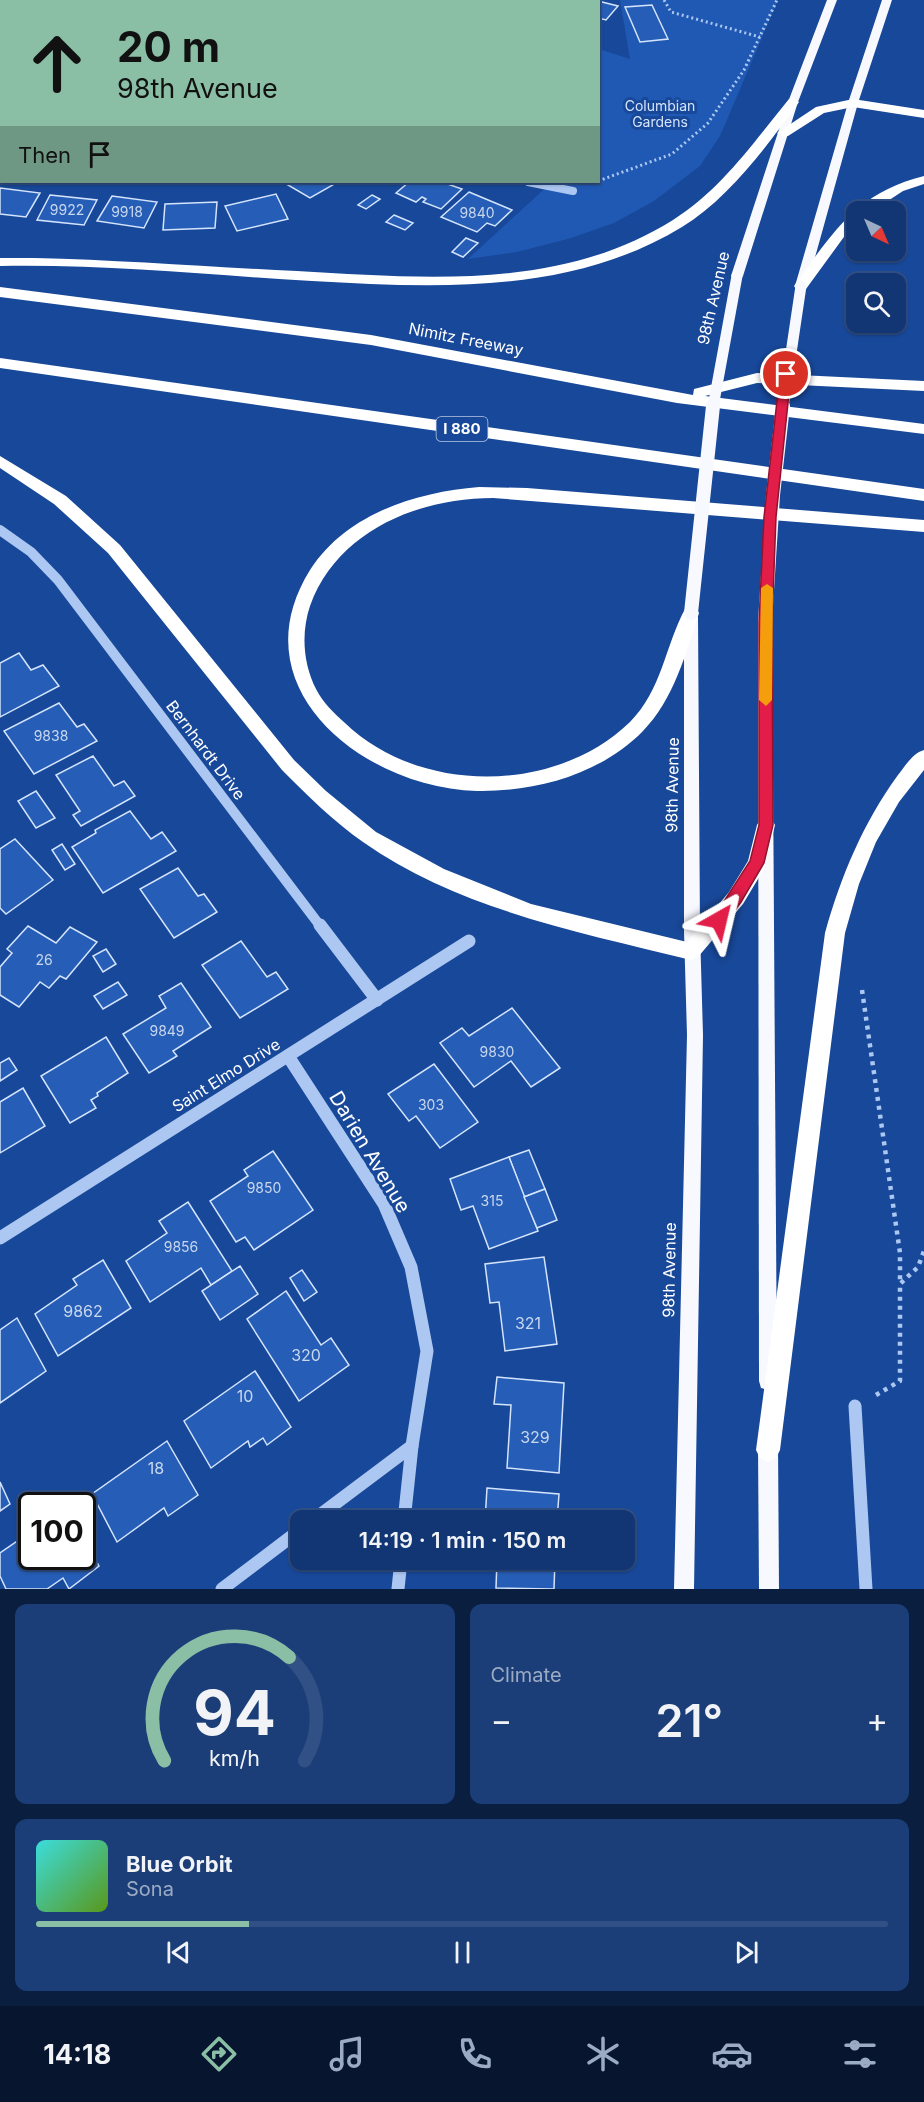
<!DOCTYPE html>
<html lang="en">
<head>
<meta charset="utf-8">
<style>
  body { margin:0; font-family:Inter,sans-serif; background:#1b3e78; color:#f1f3f6; height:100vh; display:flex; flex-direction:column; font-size:22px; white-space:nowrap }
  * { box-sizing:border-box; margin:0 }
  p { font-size:20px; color:#9cabc4 }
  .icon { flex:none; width:33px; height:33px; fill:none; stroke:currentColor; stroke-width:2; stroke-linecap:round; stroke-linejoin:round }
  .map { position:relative; height:1589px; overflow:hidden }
  .side { display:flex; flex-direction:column; gap:15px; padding:15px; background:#0a1e3f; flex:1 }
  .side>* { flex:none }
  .top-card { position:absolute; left:0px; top:0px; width:600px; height:183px; box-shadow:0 2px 4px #0004,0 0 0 2px #315085; background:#8abfa5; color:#111; overflow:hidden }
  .needle { width:39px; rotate:136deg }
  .controls { position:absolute; left:846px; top:201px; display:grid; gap:12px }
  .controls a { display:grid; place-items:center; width:60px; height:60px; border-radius:12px; background:#123673; box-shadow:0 2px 4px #0004,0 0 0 2px #315085; font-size:30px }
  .speed { position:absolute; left:18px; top:1492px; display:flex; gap:12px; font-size:30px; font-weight:700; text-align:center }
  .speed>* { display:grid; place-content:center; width:78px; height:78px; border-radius:50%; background:#123673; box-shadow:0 2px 4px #0004,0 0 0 2px #315085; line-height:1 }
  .speed .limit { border:3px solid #111; border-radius:9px; background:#fff; color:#111 }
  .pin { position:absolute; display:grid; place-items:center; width:51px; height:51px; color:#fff; margin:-26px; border:3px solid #fff; border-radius:50%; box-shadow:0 2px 6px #0007 }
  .me { position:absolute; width:66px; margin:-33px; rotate:37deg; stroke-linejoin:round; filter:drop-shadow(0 0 4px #0008) }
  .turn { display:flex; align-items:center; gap:21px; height:126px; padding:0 18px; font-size:27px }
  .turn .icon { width:78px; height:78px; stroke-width:2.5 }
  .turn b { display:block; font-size:42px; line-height:51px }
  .then { display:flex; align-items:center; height:57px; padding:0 18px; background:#0003; gap:12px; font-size:22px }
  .big { font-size:45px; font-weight:600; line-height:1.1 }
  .side .card { flex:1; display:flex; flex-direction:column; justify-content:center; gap:9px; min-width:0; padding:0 21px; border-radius:12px; background:#1b3e78 }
  .side .dial { align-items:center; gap:0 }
  .dial svg { height:156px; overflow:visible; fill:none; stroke:#315085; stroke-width:7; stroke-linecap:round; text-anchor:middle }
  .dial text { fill:#f1f3f6; stroke:none }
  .song { display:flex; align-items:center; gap:18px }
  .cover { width:72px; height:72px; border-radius:9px; background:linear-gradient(135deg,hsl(180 70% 55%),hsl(90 70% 35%)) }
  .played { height:6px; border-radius:3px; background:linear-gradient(90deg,#8abfa5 25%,#315085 25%) }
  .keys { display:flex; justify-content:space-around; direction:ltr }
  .heat { display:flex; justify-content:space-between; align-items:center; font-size:33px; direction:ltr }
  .side .tiles { flex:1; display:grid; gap:15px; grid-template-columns:1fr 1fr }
  .card:last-child { grid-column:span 2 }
  .trip { position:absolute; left:290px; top:1510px; width:345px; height:60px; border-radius:12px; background:#123673; box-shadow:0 2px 4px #0004,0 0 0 2px #315085; font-weight:600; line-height:60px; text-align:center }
  .tab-bar { display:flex; height:96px; justify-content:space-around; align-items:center; background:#07162e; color:#9cabc4 }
  .tab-bar .icon { width:42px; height:42px }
  .tab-bar .on { color:#8abfa5 }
  .tab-bar b { font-size:27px; color:#f1f3f6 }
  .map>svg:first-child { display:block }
</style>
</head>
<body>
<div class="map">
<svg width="924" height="1589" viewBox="0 0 924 1589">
  <rect width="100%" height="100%" fill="#184899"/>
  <path fill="#2059b3" d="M620 0H778L720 136 700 166 654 201 614 223 571 238 517 252 468 259 552 182H598L599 49 630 59Z"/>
  <g fill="#265eb7" stroke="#d4e4fc" stroke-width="1.5">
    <path d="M573 0H594L618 6 606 20 598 18V2H572Z"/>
    <path d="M652 5 668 39 640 42 625 7Z"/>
    <path d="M294 182H338L310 198 288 185Z"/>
    <path d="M409 182H442L462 189 441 209 423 202 426 199 422 197 416 202 396 193Z"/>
    <path d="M0 188 40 193 26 217 0 214Z"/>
    <path d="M469 192 512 210 495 226 487 223 477 232 441 217Z"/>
    <path d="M276 194 288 219 237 231 225 206Z"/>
    <path d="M50 195 97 200 84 225 37 220Z"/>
    <path d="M372 195 380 199 366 209 358 205Z"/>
    <path d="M112 196 157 202 144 228 97 221Z"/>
    <path d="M217 202 215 228 163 230 165 204Z"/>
    <path d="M394 215 413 223 405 230 386 222Z"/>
    <path d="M466 238 478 243 463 257 452 252Z"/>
    <path d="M19 653 31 670 43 665 59 686 0 717V663Z"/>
    <path d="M59 703 77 727 84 724 97 741 34 774 4 731Z"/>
    <path d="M93 756 114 786 124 781 135 796 81 826 73 815 80 811 56 775Z"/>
    <path d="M36 791 55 818 36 828 18 801Z"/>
    <path d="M130 811 151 839 162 832 176 851 103 893 72 847 96 833 95 830Z"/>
    <path d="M15 839 53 880 6 914 0 908V849Z"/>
    <path d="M62 844 75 864 65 870 52 850Z"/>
    <path d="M178 868 198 896 204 894 217 912 174 938 140 889Z"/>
    <path d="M28 926 56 943 70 927 97 942 66 979 60 976 49 988 40 982 19 1007 0 995V967L12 953 7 949Z"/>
    <path d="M241 941 267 977 276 972 288 989 240 1018 202 965Z"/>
    <path d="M106 949 116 964 103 972 93 956Z"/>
    <path d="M118 982 127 995 103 1009 94 996Z"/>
    <path d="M181 983 211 1027 173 1051 177 1056 149 1073 123 1034 166 1008 159 996Z"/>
    <path d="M512 1008 560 1068 531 1087 511 1061 474 1087 440 1043 462 1028 469 1036Z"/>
    <path d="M106 1037 128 1073 97 1093 98 1096 91 1100 96 1108 70 1123 41 1076Z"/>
    <path d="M9 1058 17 1070 0 1081V1063Z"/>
    <path d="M434 1064 478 1122 440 1148 416 1116 409 1121 388 1094Z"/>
    <path d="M23 1088 45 1126 0 1153V1102Z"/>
    <path d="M529 1150 545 1189 524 1197 509 1157Z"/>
    <path d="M273 1151 313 1210 254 1250 245 1237 236 1242 210 1201 248 1176 244 1170Z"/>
    <path d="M509 1157 538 1231 489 1249 473 1206 461 1210 450 1179Z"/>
    <path d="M545 1189 557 1220 537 1228 524 1197Z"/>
    <path d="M188 1202 232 1271 211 1285 201 1268 150 1302 126 1261 167 1233 159 1221Z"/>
    <path d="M544 1257 557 1344 505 1351 499 1302 490 1303 485 1264Z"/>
    <path d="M103 1260 131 1308 58 1356 35 1314 77 1285 73 1279Z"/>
    <path d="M240 1266 258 1294 220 1320 202 1291Z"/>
    <path d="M302 1270 317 1292 304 1301 290 1278Z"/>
    <path d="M286 1291 321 1345 331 1338 349 1365 299 1401 247 1319Z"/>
    <path d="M17 1318 46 1371 0 1403V1330Z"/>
    <path d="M255 1371 291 1427 267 1445 263 1438 250 1447 248 1441 211 1468 184 1421Z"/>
    <path d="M497 1377 564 1383 559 1473 507 1468 511 1405 494 1404Z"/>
    <path d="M167 1441 198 1495 168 1516 164 1508 117 1542 92 1494Z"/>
    <path d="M0 1482 10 1504 0 1511Z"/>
    <path d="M487 1488 559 1494 557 1521H485Z"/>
    <path d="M32 1531V1557H82V1535L99 1566 69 1589 63 1578 47 1589H6L0 1576V1553Z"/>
    <path d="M497 1560H555L554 1589 496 1588Z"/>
  </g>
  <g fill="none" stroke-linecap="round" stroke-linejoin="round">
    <g stroke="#acc7f1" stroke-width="3" stroke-dasharray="2 3" stroke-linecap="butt">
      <path d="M664 0 671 12 760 37"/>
      <path d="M598 181 672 154 708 123 744 70 777 0"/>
    </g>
    <g stroke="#acc7f1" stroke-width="4.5" stroke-dasharray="4 5" stroke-linecap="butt">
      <path d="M862 990 900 1253V1284"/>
      <path d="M876 1395 900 1381V1284L918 1267 924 1251"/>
    </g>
    <g stroke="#acc7f1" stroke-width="8">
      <path d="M62 0 66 2"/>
      <path d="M528 182 573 191"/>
    </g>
    <path stroke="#acc7f1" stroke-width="10" d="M0 530 31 552 58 580 321 927"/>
    <g stroke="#acc7f1" stroke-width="13">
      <path d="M320 925 377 1000"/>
      <path d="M288 1056 384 1204 411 1267 427 1351 412 1446 404 1521"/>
      <path d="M0 1238 469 941"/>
      <path d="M855 1406 866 1589"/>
      <path d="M312 1521 412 1446"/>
      <path d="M222 1589 300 1530"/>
      <path d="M398 1589 401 1560"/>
    </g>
    <g fill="#f7f9ff" fill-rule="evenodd">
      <path d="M827 0H837L798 102 743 276 741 279H733L731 276 788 102Z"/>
      <path d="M882 0H892L858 103 807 286 805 289H797L795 286 848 103Z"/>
      <path d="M691 612 698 617 700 931 703 1035 694 1589H674L687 1035 684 931V617Z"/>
      <path d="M765 617 772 622 777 1381 775 1388 768 1390 761 1388 759 1381 758 622Z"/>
      <path d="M768 1434 775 1437 778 1444 779 1589H759L758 1444 761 1437Z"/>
    </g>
    <g fill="#fff" fill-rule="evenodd">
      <path d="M793 98 799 102C767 146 729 198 682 227 570 295 438 288 312 281 208 275 104 264 0 266V258H34C122 260 209 267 297 271 424 278 560 291 673 220 720 191 754 142 789 99Z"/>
      <path d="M853 99 924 110V118L853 107 824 113 788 136 783 137 777 133 816 107Z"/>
      <path d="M924 176V184L903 191 871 212H856V223L849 230 806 289H796L794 286 796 283C834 231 857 193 924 176Z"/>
      <path d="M0 287 371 335 693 395 694 389 757 373 924 381V391L757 383 705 396 924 424V434L677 403 371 345 0 297Z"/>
      <path d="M0 358 924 489V501L0 368Z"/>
      <path d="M0 456 66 496 120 545 294 760 326 791 376 832 444 869 531 904 687 942 729 892 748 861 757 825 760 820 766 817 772 820 775 825 764 869 743 904 698 957 691 960C579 932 460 910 363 842 334 822 307 795 282 770L108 553 54 504 0 468Z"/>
      <path d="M479 487 527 488 924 520V532L493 498C418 498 337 531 310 606 301 633 303 663 316 689 323 703 334 713 345 723 420 795 556 794 630 722 662 690 665 646 685 609L691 607 697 609 699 613C686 653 674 699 643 731 601 774 536 792 477 791 365 788 236 689 310 570 346 514 416 492 479 487Z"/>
      <path d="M924 750V770L899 802 876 842 859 884 845 933 780 1450 776 1458 768 1462 760 1458 756 1450 825 933C841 876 863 823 898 775 905 766 913 753 924 750Z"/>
    </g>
    <g stroke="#f7f9ff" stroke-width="11">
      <path d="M713 407 737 276"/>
      <path d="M783 407 801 286"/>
    </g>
    <g stroke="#f7f9ff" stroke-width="14">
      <path d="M691 613 713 406"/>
      <path d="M765 622 773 495 783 406"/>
    </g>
  </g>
  <path fill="#e11d48" stroke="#92132f" stroke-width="1.5" d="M786 370 791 374 776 517 772 622 773 825 764 863 741 902 724 925 719 927 714 925 712 920 750 861 759 825V622L764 517 780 374Z"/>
  <path fill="#f59e0b" d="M767 584 773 588 772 700 766 706 759 700 761 588Z"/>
  <g text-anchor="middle" stroke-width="6" stroke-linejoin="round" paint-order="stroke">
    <g font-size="14" fill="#d4e4fc" stroke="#184899">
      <text x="660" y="111">Columbian<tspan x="660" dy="16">Gardens</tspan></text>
    </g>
    <g font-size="14" fill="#c9d7ed">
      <text x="67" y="215">9922</text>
      <text x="127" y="217">9918</text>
      <text x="477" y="218">9840</text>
      <text x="51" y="741">9838</text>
      <text x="44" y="965">26</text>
      <text x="167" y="1036">9849</text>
      <text x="497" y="1057">9830</text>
      <text x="431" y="1110">303</text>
      <text x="264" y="1193">9850</text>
      <text x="492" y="1206">315</text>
      <text x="181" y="1252">9856</text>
    </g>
    <rect fill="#184899" stroke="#bac8e0" stroke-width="1.5" x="436.5" y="417" width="51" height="24" rx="4.5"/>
    <g font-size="15" font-weight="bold" fill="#fff">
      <text x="462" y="434">I 880</text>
    </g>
    <g font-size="16" fill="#fff" stroke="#184899">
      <text transform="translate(713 298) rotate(-77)" y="6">98th Avenue</text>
      <text transform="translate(466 339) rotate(11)" y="6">Nimitz Freeway</text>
      <text transform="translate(206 750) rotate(53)" y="6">Bernhardt Drive</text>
      <text transform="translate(672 785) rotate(-89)" y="6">98th Avenue</text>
      <text transform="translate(226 1075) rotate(-32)" y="6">Saint Elmo Drive</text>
      <text transform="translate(669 1270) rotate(-89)" y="6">98th Avenue</text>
    </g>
    <g font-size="16" fill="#c9d7ed">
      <text x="83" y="1317">9862</text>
      <text x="528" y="1329">321</text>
      <text x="306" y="1361">320</text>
      <text x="245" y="1402">10</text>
      <text x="535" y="1443">329</text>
      <text x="156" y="1474">18</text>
    </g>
    <g font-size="20" fill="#fff" stroke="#184899">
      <text transform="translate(370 1152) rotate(59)" y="7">Darien Avenue</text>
    </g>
  </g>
</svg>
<div class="controls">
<a><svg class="needle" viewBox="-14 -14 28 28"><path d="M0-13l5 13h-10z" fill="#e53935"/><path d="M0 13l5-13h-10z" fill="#9cabc4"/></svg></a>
<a><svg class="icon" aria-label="search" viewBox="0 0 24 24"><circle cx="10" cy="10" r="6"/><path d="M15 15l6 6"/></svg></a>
</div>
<div class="speed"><div class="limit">100</div></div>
<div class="pin" style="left:786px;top:374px;background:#d93025"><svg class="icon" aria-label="arrive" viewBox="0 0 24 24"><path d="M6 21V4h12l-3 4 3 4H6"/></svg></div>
<svg class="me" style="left:719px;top:920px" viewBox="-20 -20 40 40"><path d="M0-17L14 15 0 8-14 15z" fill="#e11d48" stroke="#fff" stroke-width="4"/></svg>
<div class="trip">14:19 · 1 min · 150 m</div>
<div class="top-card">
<div class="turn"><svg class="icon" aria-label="ahead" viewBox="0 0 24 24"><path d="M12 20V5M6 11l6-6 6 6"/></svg><div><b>20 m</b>98th Avenue</div></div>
<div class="then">Then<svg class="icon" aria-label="arrive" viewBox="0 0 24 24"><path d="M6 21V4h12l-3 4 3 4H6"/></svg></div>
</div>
</div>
<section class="side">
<div class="tiles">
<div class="card dial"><svg viewBox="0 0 100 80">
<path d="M14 69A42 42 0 1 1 86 69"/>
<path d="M14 69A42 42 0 0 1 78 16" stroke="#8abfa5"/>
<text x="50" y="56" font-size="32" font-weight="700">94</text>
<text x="50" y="72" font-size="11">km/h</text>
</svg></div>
<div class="card"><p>Climate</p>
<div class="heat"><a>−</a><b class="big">21°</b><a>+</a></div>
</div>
<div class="card">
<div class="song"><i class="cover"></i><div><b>Blue Orbit</b><p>Sona</p></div></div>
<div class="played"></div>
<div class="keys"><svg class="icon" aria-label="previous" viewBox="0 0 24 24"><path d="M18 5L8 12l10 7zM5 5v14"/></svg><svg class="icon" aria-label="pause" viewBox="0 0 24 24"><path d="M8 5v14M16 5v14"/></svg><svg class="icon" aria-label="next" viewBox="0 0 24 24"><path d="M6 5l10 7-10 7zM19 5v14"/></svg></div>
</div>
</div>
</section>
<nav class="tab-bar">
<b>14:18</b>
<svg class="icon on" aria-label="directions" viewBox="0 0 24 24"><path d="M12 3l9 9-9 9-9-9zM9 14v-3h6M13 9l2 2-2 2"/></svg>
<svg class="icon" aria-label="music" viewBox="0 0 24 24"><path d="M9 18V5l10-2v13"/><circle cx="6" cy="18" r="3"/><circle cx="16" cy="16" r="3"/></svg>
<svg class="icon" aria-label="phone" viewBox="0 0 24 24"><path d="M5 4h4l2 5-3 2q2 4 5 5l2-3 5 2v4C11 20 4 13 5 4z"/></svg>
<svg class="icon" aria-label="climate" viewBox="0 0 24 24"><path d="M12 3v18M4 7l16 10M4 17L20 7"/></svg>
<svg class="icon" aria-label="car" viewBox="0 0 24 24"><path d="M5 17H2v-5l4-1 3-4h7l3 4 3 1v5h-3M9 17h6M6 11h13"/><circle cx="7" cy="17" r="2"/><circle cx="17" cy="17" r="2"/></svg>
<svg class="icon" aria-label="filters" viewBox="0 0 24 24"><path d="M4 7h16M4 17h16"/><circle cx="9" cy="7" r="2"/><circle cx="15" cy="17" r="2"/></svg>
</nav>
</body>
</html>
